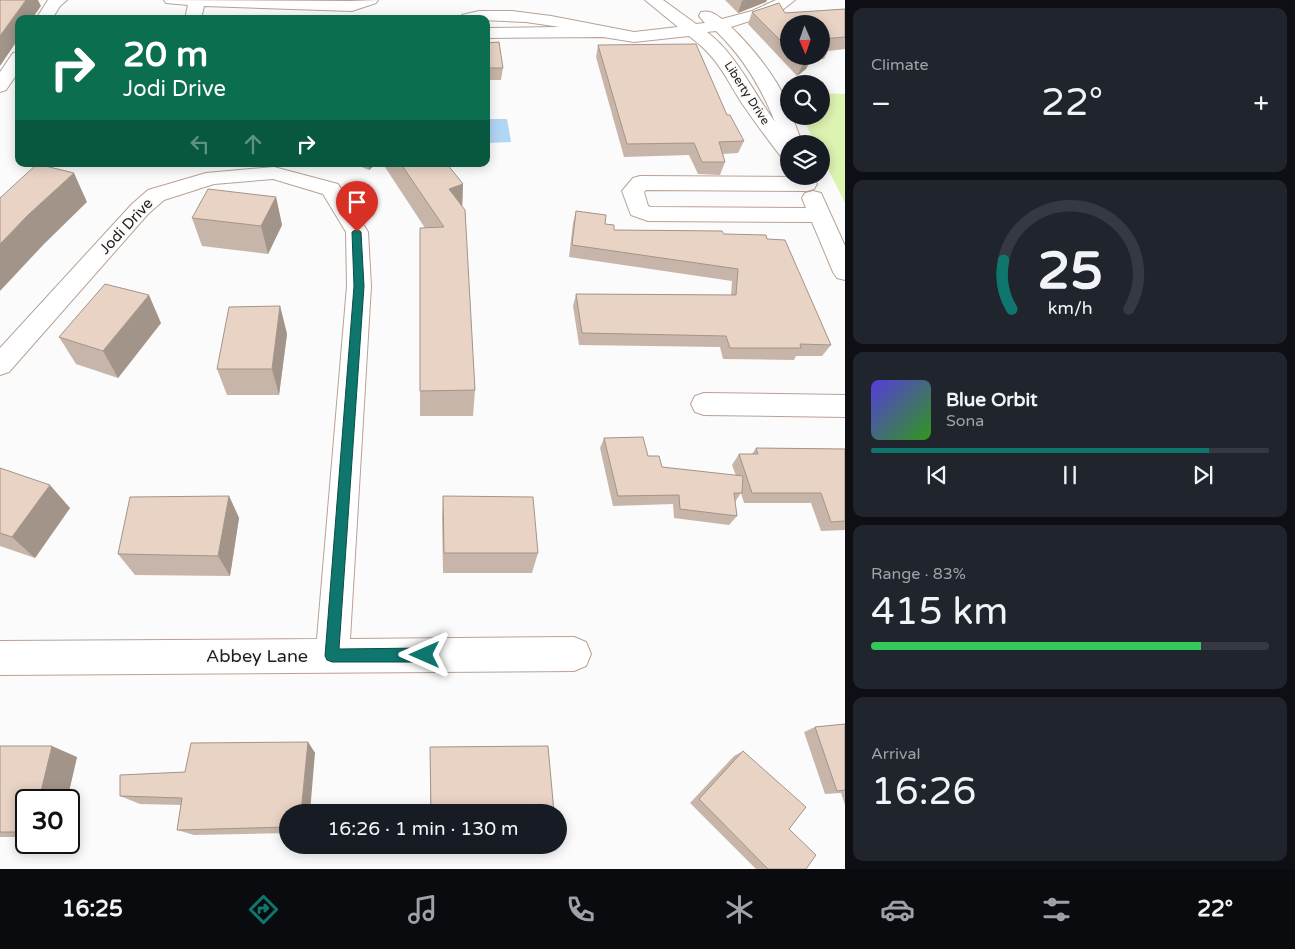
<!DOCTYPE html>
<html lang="en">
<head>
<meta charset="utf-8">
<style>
  body { margin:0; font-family:"Varela Round",sans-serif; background:#20242c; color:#f1f3f6; height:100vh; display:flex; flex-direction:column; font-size:19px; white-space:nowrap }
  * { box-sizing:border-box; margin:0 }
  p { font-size:16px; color:#9ea1a6 }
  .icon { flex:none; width:28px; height:28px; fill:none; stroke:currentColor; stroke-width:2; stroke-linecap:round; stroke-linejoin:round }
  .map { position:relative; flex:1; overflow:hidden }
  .sheet { display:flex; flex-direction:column; gap:8px; padding:8px; background:#0d0f14; width:450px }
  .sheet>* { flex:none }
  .guide { position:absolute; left:15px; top:15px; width:475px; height:152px; border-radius:10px; box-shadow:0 2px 12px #0003; background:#0b6e4f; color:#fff; overflow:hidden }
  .needle { width:32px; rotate:178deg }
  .buttons { position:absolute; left:780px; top:15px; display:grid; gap:10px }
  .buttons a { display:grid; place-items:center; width:50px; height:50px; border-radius:50%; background:#171b24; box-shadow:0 2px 12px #0003; font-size:25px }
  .speed { position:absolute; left:15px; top:789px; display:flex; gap:10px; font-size:25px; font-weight:700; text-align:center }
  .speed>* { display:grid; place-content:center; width:65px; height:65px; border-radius:50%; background:#171b24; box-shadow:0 2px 12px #0003; line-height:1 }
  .speed .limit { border:2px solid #111; border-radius:8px; background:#fff; color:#111 }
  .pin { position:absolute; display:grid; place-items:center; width:42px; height:42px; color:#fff; margin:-51px -21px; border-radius:50% 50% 50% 0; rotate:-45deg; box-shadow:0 0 5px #0007 }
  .pin .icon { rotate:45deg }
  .me { position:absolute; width:55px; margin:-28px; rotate:270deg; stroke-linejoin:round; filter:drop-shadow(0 0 4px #0008) }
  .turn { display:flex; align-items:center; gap:18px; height:105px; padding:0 25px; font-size:22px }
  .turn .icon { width:65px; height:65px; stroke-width:2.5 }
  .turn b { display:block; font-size:35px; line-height:42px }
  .lanes { display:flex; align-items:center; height:48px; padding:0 25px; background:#0003; justify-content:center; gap:25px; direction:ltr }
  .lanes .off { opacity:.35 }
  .big { font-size:38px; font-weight:600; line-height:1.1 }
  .sheet .tile { flex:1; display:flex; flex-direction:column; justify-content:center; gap:8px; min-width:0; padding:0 18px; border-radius:10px; background:#20242c }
  .sheet .dial { align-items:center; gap:0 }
  .dial svg { height:130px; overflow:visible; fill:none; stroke:#363941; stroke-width:7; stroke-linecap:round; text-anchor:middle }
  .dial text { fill:#f1f3f6; stroke:none }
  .song { display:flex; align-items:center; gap:15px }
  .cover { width:60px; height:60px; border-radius:8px; background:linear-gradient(135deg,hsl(250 70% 55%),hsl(110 70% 35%)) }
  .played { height:5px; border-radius:2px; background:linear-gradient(90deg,#0f766e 85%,#363941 85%) }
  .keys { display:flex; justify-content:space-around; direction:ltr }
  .heat { display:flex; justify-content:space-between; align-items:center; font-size:28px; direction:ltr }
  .charge { height:8px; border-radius:4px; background:linear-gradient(90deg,#34c759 83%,#363941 0) }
  .trip { position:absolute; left:279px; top:804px; width:288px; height:50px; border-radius:25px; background:#171b24; box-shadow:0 2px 12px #0003; font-weight:600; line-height:50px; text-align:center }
  .dock { display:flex; height:80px; justify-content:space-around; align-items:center; background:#090b0e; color:#9ea1a6 }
  .dock .icon { width:35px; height:35px }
  .dock .active { color:#0f766e }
  .dock b { font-size:22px; color:#f1f3f6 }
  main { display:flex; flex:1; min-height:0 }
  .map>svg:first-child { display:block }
</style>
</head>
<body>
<main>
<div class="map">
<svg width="845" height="869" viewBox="0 0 845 869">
  <rect width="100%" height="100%" fill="#fbfbfb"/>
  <path fill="#ddf3b0" d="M821 93 845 94V203L821 155V144H815L802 116H821Z"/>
  <path fill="#b1d6f4" d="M486 119H507L511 142 489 143Z"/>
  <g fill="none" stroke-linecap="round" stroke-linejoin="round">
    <defs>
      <g id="minor">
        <path d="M48 0H67L60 6 52 19H36Z"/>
        <path d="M164 0 351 1 378 0 376 3 352 11 204 6 201 19H185L188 5 166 3Z"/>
        <path d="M645 0H663L696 24 705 23 699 16 701 12C710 10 715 14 722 19L752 11 776 0H795L781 11 731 27C750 45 789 90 789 116H792L801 140 798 144H789V160L782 158C768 140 754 121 741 102 724 74 716 56 689 36L634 42 603 37 486 38V28L560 27 526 22 460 19 462 15 479 11H512L551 16 634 32 678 27ZM716 31C743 57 761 87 775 122 753 92 737 55 707 32Z"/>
        <path d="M19 52V71L6 90 0 92V72L13 53Z"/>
        <path d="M274 167 338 184 368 232 371 286 350 639 574 637 586 642 591 654 586 666 574 671 0 675V641L317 639 347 286 346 232 323 194 273 179 214 184 164 200 148 214 9 372 0 375V348L132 204 148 190 206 173Z"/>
        <path d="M640 176 807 177 814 179 817 184 814 189 807 191 646 190 644 192 648 206 651 207 806 208 802 198 805 193 813 191 821 193 845 246V280L837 278 833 272 812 222 648 221 631 215 622 191 633 178Z"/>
        <path d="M704 393 845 395V417L704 415 695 412 691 404 695 396Z"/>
      </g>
    </defs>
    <use href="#minor" stroke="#b7a294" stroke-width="2"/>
    <use href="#minor" fill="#fff" fill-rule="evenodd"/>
  </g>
  <g fill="#c8b5a9" fill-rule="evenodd">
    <path d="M725 0H767L766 2 738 13Z"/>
    <path d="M845 9V49L828 51 824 59 810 60 806 69 797 76 748 24 752 12 785 13ZM789 24H821V56H789Z"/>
    <path d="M486 43 503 68 501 80H486Z"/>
    <path d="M598 45 727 115 744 141 738 153 723 154 725 162 720 175 698 174 689 155 624 157 596 57Z"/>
    <path d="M354 164H376L369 170Z"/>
    <path d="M383 164H447L463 184 462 206 475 390 473 416H420V228H425Z"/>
    <path d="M276 197 282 225 268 254 202 246 192 218Z"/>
    <path d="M576 211 605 224 614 230 724 234 767 239 831 345 822 356H796L794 360 723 359 720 347 579 345 573 306 576 294 731 295 732 281 569 257 573 223Z"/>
    <path d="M280 306 287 334 279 395H227L217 369Z"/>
    <path d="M161 323 118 378 76 364 59 337Z"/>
    <path d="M604 438 648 456 662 467 736 476 732 465 739 454H752L756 448 845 449V530L821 531 811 503H744L741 493 735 502 737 516 729 525 674 518 673 504 613 506 600 448Z"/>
    <path d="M0 468 70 508 35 558 0 546Z"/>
    <path d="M229 496 239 518 230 576 135 575 118 554Z"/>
    <path d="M443 496 538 553 532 573H443L442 518Z"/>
    <path d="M845 724V805L841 793 825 794 804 732 815 727Z"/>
    <path d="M308 742 315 753 288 812V833L194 835 177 830 181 805 140 804 120 796 185 772Z"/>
    <path d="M0 746 77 757 67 800H26V837H0Z"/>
    <path d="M430 747 554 812H430Z"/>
    <path d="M743 751 789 829 806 869H756L690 803 734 756Z"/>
  </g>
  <g fill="#a39489">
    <path d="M26 0H38L41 6 32 19H19V38L0 66V36Z"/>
    <path d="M744 0H767L766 2 738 13 742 1Z"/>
    <path d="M812 57 806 69 797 76 803 64Z"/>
    <path d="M369 164H376L369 170Z"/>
    <path d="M74 173 87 202 44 244 0 291V244L28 215Z"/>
    <path d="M463 184 462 213 449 189Z"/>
    <path d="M276 197 282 225 268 254 261 226Z"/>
    <path d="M149 295 161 323 118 378 103 351Z"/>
    <path d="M280 306 287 334 279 395 272 369Z"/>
    <path d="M50 485 70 508 35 558 12 537Z"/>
    <path d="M229 496 239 518 230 576 218 556Z"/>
    <path d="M308 742 315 753 310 812H301Z"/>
    <path d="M52 746 77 757 67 800H39Z"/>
  </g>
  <g fill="#e9d3c4" stroke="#a39489">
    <path d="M0 0H26L0 36Z"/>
    <path d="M779 3 785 13 845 9V37L822 39 830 47 821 48V24H789V49L752 12Z"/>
    <path d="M499 42 503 68H486V43Z"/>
    <path d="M696 44 727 115H730L744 141 719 142 725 162H702L694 143 627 144 598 45Z"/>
    <path d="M796 56H812V57L803 64Z"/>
    <path d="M37 164 74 173 28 215 0 244V198Z"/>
    <path d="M401 164H447L463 184 449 189 465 210 475 390 420 391V228L444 227Z"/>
    <path d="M208 189 276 197 261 226 192 218Z"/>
    <path d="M576 211 606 215 605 224 614 225V230L722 231 724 234 766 235 767 239 785 240 831 345 800 344 801 348H730L726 336 582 333 576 294 736 295 738 269 572 245Z"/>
    <path d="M105 284 149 295 103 351 59 337Z"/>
    <path d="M280 306 272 369H217L229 307Z"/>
    <path d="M643 437 648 456H659L662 467 743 476 742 493H734L737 516 680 509 679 495 618 496 604 438Z"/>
    <path d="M756 448 845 449V521L831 522 821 493H752L739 454H758Z"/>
    <path d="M0 468 50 485 12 537 0 533Z"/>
    <path d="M229 496 218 556 118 554 130 497Z"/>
    <path d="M443 496 533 497 538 553H444Z"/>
    <path d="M845 724V790L837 791 815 727Z"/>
    <path d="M308 742 301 812H288V827L177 830 182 798 120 796V775L185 772 191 743Z"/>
    <path d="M0 746H52L39 800H26V832H0Z"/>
    <path d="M548 746 554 812H431L430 747Z"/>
    <path d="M743 751 806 807 789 829 816 855 806 869H768L699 799Z"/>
  </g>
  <path fill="#0f766e" stroke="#0a4d48" d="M357 229 361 232 364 286 339 649 425 648 430 650 432 655 430 660 425 662H332L327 660 325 656 354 286 352 232Z"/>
  <g text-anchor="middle" stroke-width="4" stroke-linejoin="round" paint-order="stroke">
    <g font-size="12" fill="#231b16" stroke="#fbfbfb">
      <text transform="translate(747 93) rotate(57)" y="4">Liberty Drive</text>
    </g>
    <g font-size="15" fill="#231b16" stroke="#fbfbfb">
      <text transform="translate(126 226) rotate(-47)" y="5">Jodi Drive</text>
    </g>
    <g font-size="18" fill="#231b16" stroke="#fbfbfb">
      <text x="257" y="662">Abbey Lane</text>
    </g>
  </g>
</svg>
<div class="buttons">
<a><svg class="needle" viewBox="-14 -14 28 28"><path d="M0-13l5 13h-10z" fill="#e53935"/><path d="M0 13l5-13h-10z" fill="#9ea1a6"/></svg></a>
<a><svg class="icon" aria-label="search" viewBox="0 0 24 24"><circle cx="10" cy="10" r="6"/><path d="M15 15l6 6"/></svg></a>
<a><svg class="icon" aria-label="layers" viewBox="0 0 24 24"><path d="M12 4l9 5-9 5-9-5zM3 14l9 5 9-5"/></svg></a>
</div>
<div class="speed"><div class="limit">30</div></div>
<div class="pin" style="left:357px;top:232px;background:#d93025"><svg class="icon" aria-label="arrive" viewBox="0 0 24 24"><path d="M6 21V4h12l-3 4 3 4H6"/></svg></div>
<svg class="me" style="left:425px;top:655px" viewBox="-20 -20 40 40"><path d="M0-17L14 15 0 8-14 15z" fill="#0f766e" stroke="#fff" stroke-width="4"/></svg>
<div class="trip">16:26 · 1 min · 130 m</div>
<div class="guide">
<div class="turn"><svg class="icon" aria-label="right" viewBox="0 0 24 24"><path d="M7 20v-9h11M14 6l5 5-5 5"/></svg><div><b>20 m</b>Jodi Drive</div></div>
<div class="lanes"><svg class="icon off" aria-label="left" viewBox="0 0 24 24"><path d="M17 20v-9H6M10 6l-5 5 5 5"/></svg><svg class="icon off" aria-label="ahead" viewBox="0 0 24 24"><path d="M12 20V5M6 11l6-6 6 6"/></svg><svg class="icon" aria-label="right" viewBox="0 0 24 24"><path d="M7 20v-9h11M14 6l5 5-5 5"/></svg></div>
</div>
</div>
<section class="sheet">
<div class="tile"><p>Climate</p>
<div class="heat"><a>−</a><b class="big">22°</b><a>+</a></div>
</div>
<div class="tile dial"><svg viewBox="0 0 100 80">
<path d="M14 69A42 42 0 1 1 86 69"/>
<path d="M14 69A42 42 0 0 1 9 39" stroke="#0f766e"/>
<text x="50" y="56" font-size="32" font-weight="700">25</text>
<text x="50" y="72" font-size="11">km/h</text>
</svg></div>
<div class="tile">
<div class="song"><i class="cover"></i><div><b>Blue Orbit</b><p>Sona</p></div></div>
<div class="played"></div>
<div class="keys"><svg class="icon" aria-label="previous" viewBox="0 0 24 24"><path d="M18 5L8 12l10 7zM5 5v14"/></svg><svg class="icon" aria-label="pause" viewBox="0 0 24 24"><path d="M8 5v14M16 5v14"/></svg><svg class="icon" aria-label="next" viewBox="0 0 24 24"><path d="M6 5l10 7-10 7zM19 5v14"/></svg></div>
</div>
<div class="tile"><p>Range · 83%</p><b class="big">415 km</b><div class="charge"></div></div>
<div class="tile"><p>Arrival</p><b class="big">16:26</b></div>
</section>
</main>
<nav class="dock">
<b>16:25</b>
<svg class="icon active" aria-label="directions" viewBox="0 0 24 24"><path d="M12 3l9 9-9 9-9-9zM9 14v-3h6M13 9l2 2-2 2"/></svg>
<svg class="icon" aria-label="music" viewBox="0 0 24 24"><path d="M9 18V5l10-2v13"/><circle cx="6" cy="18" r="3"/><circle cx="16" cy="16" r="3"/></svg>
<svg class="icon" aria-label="phone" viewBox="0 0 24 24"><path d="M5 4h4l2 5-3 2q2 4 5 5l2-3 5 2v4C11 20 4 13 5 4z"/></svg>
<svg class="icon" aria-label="climate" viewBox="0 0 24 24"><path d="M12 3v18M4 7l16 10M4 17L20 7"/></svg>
<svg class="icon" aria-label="car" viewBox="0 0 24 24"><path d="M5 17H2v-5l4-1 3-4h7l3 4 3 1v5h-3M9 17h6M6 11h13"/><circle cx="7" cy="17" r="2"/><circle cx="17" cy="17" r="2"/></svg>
<svg class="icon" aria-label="filters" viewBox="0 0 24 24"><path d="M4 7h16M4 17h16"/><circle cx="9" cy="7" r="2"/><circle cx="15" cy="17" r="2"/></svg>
<b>22°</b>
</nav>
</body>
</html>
